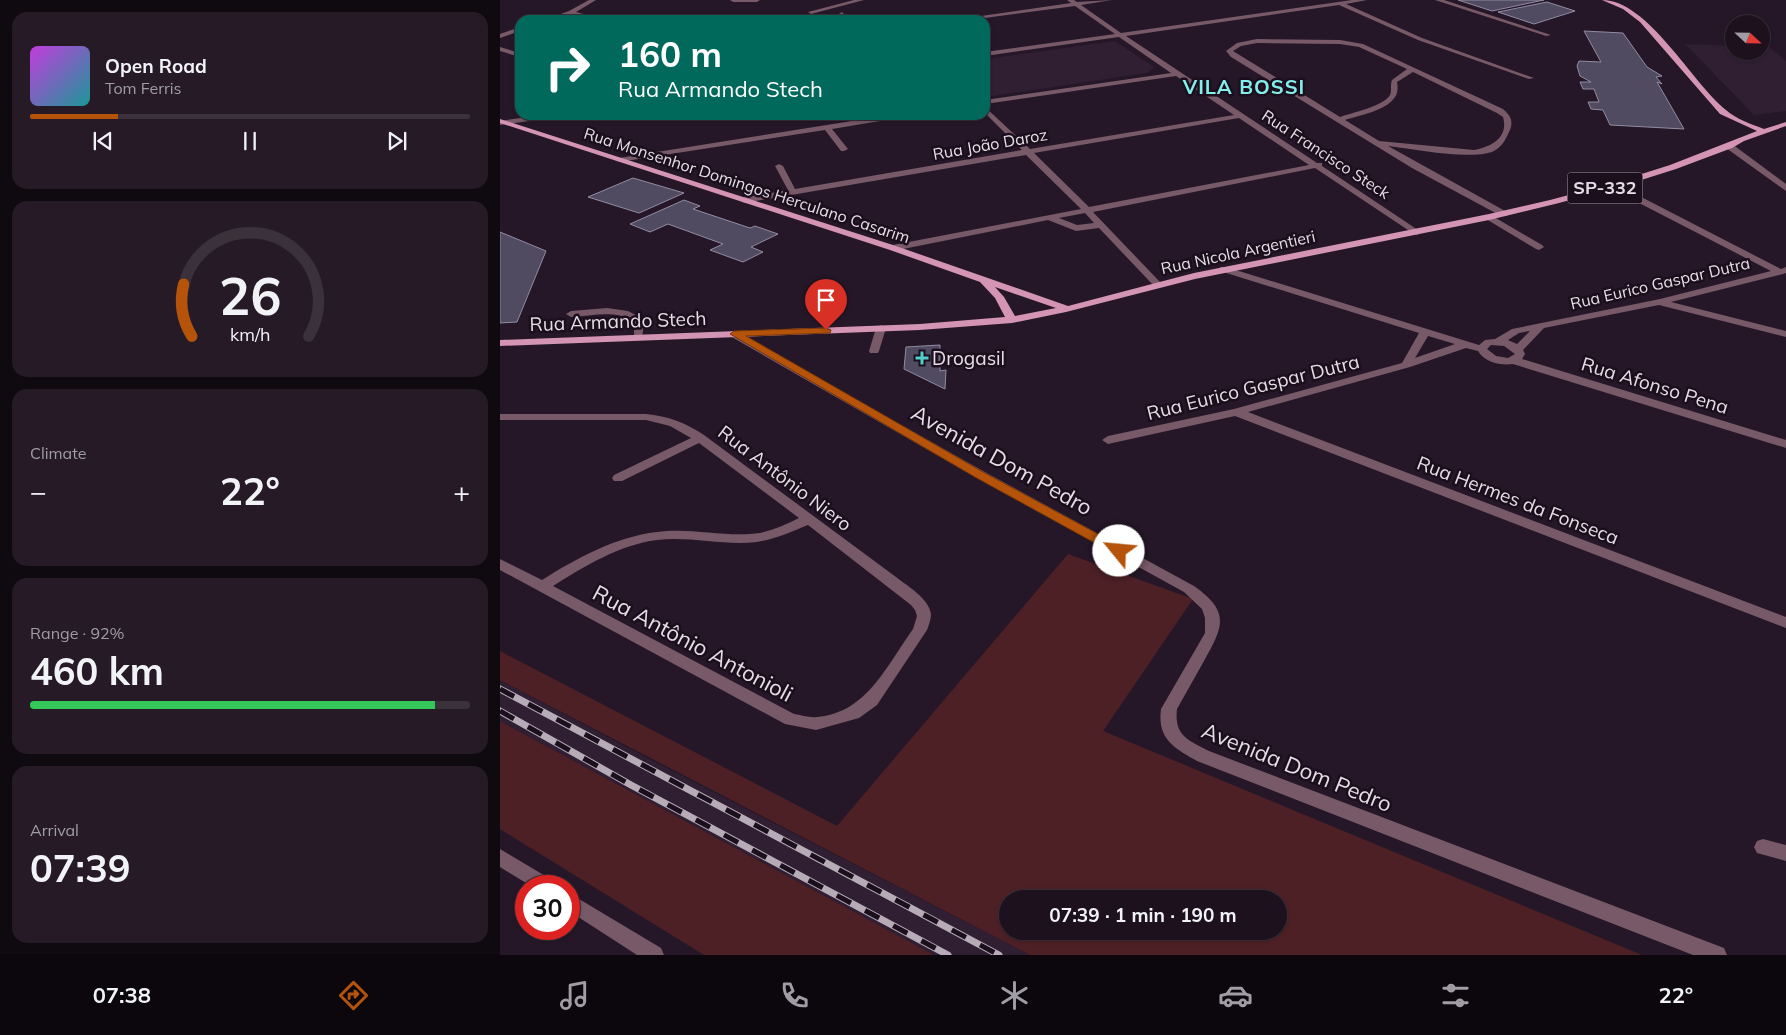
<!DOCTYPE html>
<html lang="en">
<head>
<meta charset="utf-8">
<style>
  body { margin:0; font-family:Mulish,sans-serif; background:#251a26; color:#f1f3f6; height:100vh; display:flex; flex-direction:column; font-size:19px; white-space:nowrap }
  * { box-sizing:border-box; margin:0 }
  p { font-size:16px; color:#a09da4 }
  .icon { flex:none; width:28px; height:28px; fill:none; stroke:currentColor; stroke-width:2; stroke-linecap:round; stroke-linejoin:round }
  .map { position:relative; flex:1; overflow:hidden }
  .drawer { display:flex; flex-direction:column; gap:12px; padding:12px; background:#0f0910; width:500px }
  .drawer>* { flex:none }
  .guide { position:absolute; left:15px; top:15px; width:475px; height:105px; border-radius:15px; box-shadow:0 1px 4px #0004,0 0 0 1px #3a313b; background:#00695c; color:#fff; overflow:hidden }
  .needle { width:32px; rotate:112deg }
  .fabs { position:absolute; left:1225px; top:15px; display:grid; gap:10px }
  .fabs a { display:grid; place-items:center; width:45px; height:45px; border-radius:50%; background:#1c111d; box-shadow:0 1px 4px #0004,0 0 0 1px #3a313b; font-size:25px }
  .speed { position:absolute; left:15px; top:875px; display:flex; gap:10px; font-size:25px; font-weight:700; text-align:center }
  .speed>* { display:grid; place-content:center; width:65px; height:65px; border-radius:50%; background:#1c111d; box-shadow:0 1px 4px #0004,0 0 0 1px #3a313b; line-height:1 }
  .speed .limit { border:8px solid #d22; background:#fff; color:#111 }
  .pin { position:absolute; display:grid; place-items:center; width:42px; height:42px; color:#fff; margin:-51px -21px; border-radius:50% 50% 50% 0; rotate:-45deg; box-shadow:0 0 5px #0007 }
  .pin .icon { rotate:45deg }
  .me { position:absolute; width:55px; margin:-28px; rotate:298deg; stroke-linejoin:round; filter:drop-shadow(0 0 4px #0008) }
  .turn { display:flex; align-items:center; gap:18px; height:105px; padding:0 20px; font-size:22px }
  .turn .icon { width:65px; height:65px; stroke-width:2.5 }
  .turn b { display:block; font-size:35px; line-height:42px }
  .big { font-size:38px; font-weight:700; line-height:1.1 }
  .drawer .widget { flex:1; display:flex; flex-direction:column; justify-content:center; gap:8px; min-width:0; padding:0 18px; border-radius:15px; background:#251a26 }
  .drawer .dial { align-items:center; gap:0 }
  .dial svg { height:130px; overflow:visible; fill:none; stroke:#3a313b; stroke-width:7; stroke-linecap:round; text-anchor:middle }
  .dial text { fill:#f1f3f6; stroke:none }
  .song { display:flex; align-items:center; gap:15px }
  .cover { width:60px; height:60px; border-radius:8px; background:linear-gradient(135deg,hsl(290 70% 55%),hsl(180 70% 35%)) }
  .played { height:5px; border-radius:2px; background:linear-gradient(90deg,#b45309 20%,#3a313b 20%) }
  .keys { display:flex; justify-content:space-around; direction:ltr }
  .heat { display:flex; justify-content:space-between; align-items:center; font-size:28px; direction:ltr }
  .charge { height:8px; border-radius:4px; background:linear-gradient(90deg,#34c759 92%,#3a313b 0) }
  .trip { position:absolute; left:499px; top:890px; width:288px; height:50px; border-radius:25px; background:#1c111d; box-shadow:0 1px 4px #0004,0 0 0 1px #3a313b; font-weight:700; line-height:50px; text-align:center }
  .tabs { display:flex; height:80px; justify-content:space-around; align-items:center; background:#0b070c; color:#a09da4 }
  .tabs .icon { width:35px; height:35px }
  .tabs .current { color:#b45309 }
  .tabs b { font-size:22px; color:#f1f3f6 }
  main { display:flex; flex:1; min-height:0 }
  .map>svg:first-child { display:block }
</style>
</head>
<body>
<main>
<section class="drawer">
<div class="widget">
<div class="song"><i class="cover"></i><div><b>Open Road</b><p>Tom Ferris</p></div></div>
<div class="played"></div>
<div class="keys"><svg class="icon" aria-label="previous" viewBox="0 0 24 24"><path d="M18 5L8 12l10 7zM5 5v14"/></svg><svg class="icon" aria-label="pause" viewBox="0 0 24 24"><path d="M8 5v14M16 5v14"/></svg><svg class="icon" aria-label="next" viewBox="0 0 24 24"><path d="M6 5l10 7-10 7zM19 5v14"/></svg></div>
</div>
<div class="widget dial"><svg viewBox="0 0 100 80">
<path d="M14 69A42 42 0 1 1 86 69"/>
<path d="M14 69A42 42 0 0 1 9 37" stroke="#b45309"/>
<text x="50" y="56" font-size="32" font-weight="700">26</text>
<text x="50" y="72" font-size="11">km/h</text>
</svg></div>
<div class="widget"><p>Climate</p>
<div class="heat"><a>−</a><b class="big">22°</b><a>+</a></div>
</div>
<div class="widget"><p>Range · 92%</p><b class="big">460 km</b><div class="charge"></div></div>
<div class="widget"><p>Arrival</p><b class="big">07:39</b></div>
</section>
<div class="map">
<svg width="1286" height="955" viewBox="0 0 1286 955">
  <rect width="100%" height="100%" fill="#251727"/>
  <g fill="#301e33">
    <path d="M615 41 654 67 647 73 485 97V59Z"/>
    <path d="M1185 44 1234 46V51H1261V46L1269 47 1286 61V111L1254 115Z"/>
    <path d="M0 680 136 752 530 955H434L0 721Z"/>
  </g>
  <g fill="#4d2026" fill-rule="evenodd">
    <path d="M568 554 693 599 603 731 1142 955H530L0 680V651L337 826ZM508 899H778V931H508Z"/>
    <path d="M0 721 9 726 434 955H204L0 829Z"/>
  </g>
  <g fill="#504b60" stroke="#928ca3">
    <path d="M958 0H1044L992 11Z"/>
    <path d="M1047 2 1075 11 1034 24 998 12Z"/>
    <path d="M277 16 292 18 279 20 267 18Z"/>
    <path d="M1084 31 1123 33 1147 67 1162 76 1156 77 1162 84 1157 82 1184 129 1110 125 1103 110 1091 109 1088 102H1099L1094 89H1083L1080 82H1091L1080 76 1077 66 1079 61 1101 62Z"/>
    <path d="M133 178 184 193 139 213 88 197Z"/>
    <path d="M184 200 200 206 193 209 250 228 255 226 278 234 251 247 263 252 243 262 210 250 223 244 168 224 150 232 130 224Z"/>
    <path d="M0 232 46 251 17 322 0 323Z"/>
    <path d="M440 345V371L446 370 445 389 404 369 406 347Z"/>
  </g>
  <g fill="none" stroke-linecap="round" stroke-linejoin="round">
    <g fill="#775967" fill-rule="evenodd">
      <path d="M89 0H96L76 12 106 20C94 20 84 15 73 14 64 14 54 20 44 20L69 11Z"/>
      <path d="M230 0H260L257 2H233Z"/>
      <path d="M354 0H364L311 14 308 12Z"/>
      <path d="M567 0H574L577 2 612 0 581 5 621 33 852 0H867L846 4 922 38 1034 78 1029 79 918 40 839 5 626 36 817 163H822V166L921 232 917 235 914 234 815 168 593 212 660 282V286H654L599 228 576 231 548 220 393 251 388 248 393 245 581 209 526 155 244 203 240 200 244 197 288 190 275 166 279 164 283 166 295 189 522 150 485 113V107L530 149 734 115 676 76 485 104V100L671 73 619 37 485 56V52L615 34 575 6 470 20H453L571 3ZM739 118 809 165 589 207 534 153ZM585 213 594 223 577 225 559 218Z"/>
      <path d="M935 0H944L1051 35 1046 36Z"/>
      <path d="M342 12 350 20H344L339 14Z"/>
      <path d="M20 27V31L0 38V34Z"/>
      <path d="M757 39 840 40 863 44 1003 109C1011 116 1014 122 1009 132 1005 141 1001 148 992 152 968 160 914 149 888 146L1007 212V216H1001L912 168 731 57 726 51 737 43ZM757 43 840 44 859 47 907 69 892 80C890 84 892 91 890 95 884 106 851 113 840 117L733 51 741 46ZM913 72 997 113 1003 117C1009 138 991 147 974 150L879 141 845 120C860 115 886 111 895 97 898 93 898 87 897 82Z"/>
      <path d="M0 47 20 53V57L0 51Z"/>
      <path d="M42 115H62L58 117 0 125V121Z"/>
      <path d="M390 115H408L404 117 332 129 348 149 344 151H341L325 130 119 162 115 160 119 158Z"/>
      <path d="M1226 144H1232L1286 184V191L1226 148Z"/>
      <path d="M1110 184H1116L1281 269 1286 267V273L1283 274 1171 302 1286 331V337L1159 305 1044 328 1023 350 1025 354 1022 359 1286 440V448L1013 364C1001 366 984 362 978 351L966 348 910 367 748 412 1286 617V628L735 416 608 444 602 440 608 436 734 409 902 363 919 333 720 271V267H726L979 345 985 340 995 339 1012 329 1160 299 1271 271 1110 188ZM1030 331 1017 344 1008 340 1019 333ZM928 336 955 344 915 358ZM991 345 1004 346 1015 354 1008 358 996 356 987 349Z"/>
      <path d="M989 214 1042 245 1044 247 1039 250 1036 249 986 219 985 217Z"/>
      <path d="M107 308 128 311 143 319 144 321 142 340H134V322C116 309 92 316 71 317L66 314 71 311Z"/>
      <path d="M381 325 386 328 379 351 378 353H370L369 351 376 328Z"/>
      <path d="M234 331 483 471 694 586C731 612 723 627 704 661 695 677 686 693 677 709 674 736 688 740 709 751L1224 948 1227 955H1193L697 761C674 748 657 739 661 709L705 633V618L702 609 684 592 475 477 230 336 229 334 230 332Z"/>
      <path d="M0 414H146C168 416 186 423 204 435L396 577C407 586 429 598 431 614 431 619 429 625 427 630L377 705 359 718 316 730 285 724 0 570V559L42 580C77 558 115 537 157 532 191 527 226 538 260 533 274 530 287 524 299 518L199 443 122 481H114L112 478 114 475 191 438 170 426 146 420H0ZM308 525 411 605 415 610 417 616 413 629C387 665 367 713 317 717 310 718 301 715 294 714L53 586C85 566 119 545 157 540 191 536 224 546 257 542 275 539 291 532 308 525Z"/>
      <path d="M1263 839 1286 845V861L1257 853 1254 847 1257 841Z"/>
      <path d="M0 849 52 880 55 886H31L0 867Z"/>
      <path d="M69 893 161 948 164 955H137L69 911Z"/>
    </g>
    <path fill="#d494b4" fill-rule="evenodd" d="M1102 0C1148 0 1192 83 1226 110 1236 119 1251 124 1264 129L1286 122V126L1244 141 1232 148 1176 169 1116 188 1055 204 989 220 695 279 566 312 512 323 420 330 0 346V340L420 324 505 317 495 298 480 282 390 250 0 123V119L396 246 568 306 694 273 989 214 1050 200 1110 184 1170 165 1257 131 1220 114 1140 22 1123 9ZM495 287 556 308 515 316 504 297Z"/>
    <defs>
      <g id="rail">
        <path d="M0 689 499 955"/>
        <path d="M0 711 131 785 448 955"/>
      </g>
    </defs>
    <use href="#rail" stroke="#b6abb7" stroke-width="7"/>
    <use href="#rail" stroke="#1b0e1d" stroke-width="5" stroke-dasharray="16" stroke-linecap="butt"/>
  </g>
  <path fill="#b45309" stroke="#753606" d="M326 328 331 330 330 333 246 336 483 472 624 548 625 551 624 554H615L475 477 230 334 234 331Z"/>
  <path fill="#53cdca" stroke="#1b0e1d" stroke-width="2" d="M419.5 350.5h5v5h5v5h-5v5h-5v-5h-5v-5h5z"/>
  <g text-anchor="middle" stroke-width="5" stroke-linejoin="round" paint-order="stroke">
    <g font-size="16" fill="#e6dde7" stroke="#1b0e1d">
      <text transform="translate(490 144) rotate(-10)" y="6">Rua João Daroz</text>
      <text transform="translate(826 154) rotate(33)" y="6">Rua Francisco Steck</text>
      <text transform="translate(247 185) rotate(18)" y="6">Rua Monsenhor Domingos Herculano Casarim</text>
      <text transform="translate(738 252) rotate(-12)" y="6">Rua Nicola Argentieri</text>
      <text transform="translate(1160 283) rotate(-13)" y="6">Rua Eurico Gaspar Dutra</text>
    </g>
    <rect fill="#1b0e1d" stroke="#a99faa" stroke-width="1" x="1067.5" y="172.5" width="75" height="31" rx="4"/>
    <g font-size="18" font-weight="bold" fill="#e6dde7">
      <text x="1105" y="194">SP-332</text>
    </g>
    <g font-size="19" fill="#e6dde7" stroke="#1b0e1d">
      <text transform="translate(118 321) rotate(-2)" y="7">Rua Armando Stech</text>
      <text transform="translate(1155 385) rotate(17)" y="7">Rua Afonso Pena</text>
      <text transform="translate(753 387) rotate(-14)" y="7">Rua Eurico Gaspar Dutra</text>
      <text transform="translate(285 478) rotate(37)" y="7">Rua Antônio Niero</text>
      <text transform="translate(1018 500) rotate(21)" y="7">Rua Hermes da Fonseca</text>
    </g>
    <g font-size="19" fill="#e6dde7" stroke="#1b0e1d" text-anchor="start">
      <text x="432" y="365">Drogasil</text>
    </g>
    <g font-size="20" font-weight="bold" letter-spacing="1" fill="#83efeb" stroke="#1b0e1d">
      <text x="744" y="94">VILA BOSSI</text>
    </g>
    <g font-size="22" fill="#e6dde7" stroke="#1b0e1d">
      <text transform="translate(502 460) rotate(29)" y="8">Avenida Dom Pedro</text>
      <text transform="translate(193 643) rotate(28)" y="8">Rua Antônio Antonioli</text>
      <text transform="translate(797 767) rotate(22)" y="8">Avenida Dom Pedro</text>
    </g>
  </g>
</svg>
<div class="fabs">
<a><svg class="needle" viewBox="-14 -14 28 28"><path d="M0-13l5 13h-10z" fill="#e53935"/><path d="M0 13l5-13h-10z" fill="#a09da4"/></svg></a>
</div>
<div class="speed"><div class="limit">30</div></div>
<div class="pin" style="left:326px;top:330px;background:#d93025"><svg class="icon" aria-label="arrive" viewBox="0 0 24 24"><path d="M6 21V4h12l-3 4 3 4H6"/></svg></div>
<svg class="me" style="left:619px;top:551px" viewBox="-20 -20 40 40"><circle r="19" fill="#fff"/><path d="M0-13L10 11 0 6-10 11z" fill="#b45309"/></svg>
<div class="trip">07:39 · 1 min · 190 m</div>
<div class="guide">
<div class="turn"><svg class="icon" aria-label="right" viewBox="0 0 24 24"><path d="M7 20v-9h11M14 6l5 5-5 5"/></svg><div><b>160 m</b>Rua Armando Stech</div></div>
</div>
</div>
</main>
<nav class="tabs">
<b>07:38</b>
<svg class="icon current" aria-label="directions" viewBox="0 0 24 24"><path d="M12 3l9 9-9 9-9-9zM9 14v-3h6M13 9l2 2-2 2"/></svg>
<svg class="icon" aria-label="music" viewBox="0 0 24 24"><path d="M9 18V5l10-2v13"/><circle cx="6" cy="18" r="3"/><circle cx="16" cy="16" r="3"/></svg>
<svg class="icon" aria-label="phone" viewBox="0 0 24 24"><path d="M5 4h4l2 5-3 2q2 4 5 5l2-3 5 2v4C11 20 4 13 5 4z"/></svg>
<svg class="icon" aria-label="climate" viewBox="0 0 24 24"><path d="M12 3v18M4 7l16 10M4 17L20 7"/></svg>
<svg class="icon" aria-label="car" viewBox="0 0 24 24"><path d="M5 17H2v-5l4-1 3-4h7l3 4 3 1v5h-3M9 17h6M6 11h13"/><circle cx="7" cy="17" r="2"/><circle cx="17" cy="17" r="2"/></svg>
<svg class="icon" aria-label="filters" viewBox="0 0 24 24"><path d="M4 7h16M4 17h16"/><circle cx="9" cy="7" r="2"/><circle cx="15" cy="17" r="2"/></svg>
<b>22°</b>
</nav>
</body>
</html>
